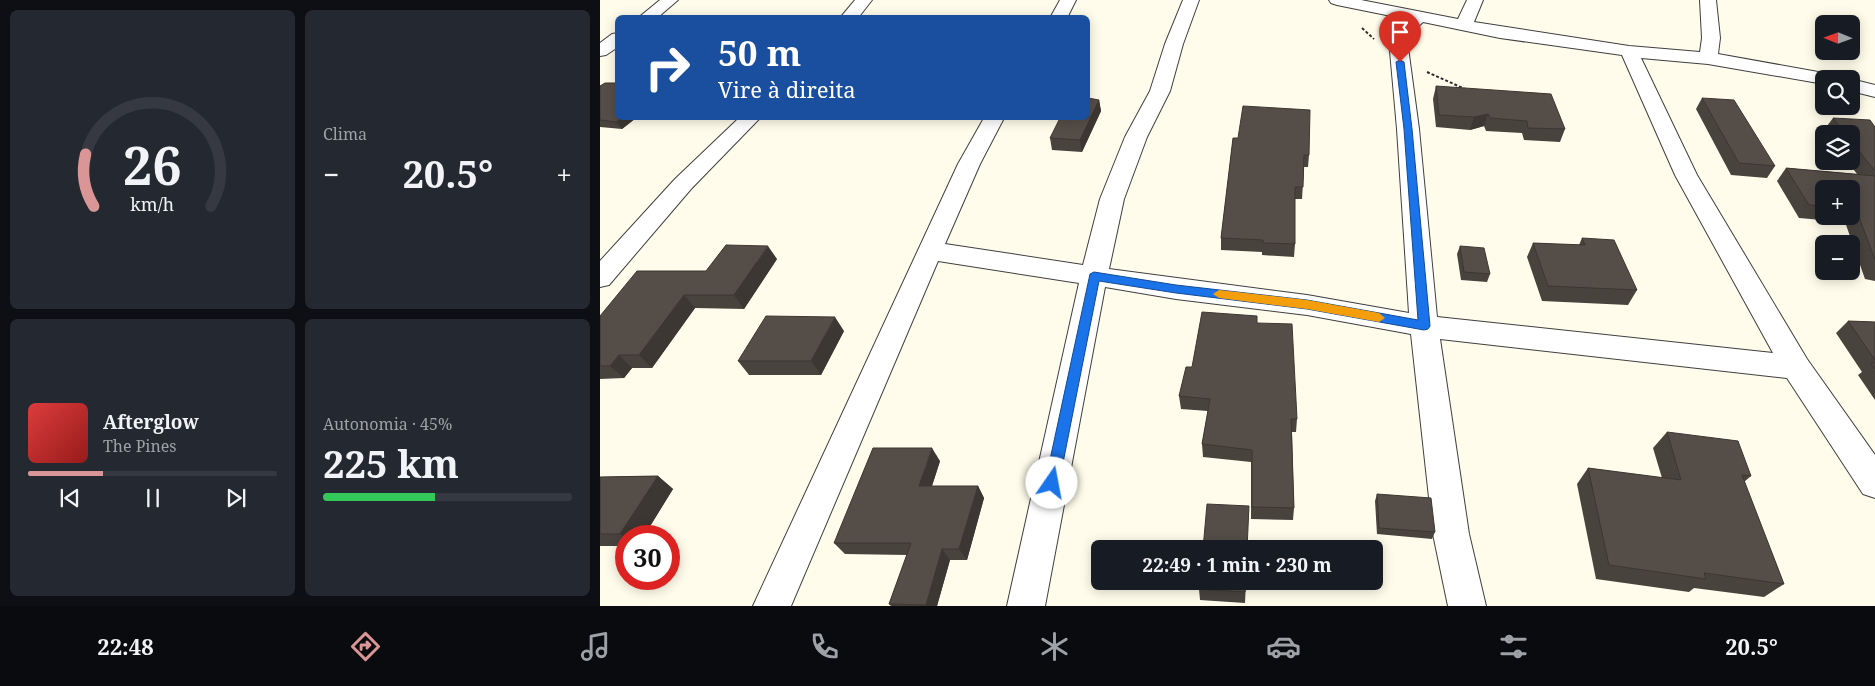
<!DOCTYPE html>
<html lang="pt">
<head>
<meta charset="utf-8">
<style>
  body { margin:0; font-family:"Noto Serif",serif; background:#242831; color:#f1f3f6; height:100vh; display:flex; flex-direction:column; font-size:19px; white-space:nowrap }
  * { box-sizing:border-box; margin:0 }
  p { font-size:16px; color:#9ea1a6 }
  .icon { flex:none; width:28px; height:28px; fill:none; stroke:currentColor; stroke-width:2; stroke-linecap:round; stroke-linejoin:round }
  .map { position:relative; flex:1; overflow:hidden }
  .drawer { display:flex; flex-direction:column; gap:10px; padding:10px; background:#0d0f14; width:600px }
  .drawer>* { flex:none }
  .hud { position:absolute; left:15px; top:15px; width:475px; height:105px; border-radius:8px; box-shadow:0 2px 12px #0003; background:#1a4fa0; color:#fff; overflow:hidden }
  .needle { width:32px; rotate:271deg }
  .buttons { position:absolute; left:1215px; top:15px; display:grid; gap:10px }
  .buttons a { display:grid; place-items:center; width:45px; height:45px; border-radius:8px; background:#171b24; box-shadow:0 2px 12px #0003; font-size:25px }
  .speed { position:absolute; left:15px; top:525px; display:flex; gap:10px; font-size:25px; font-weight:700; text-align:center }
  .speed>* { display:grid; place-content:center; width:65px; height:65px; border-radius:50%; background:#171b24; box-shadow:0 2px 12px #0003; line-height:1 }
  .speed .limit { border:8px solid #d22; background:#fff; color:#111 }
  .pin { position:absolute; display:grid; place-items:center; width:42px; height:42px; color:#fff; margin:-51px -21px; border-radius:50% 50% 50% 0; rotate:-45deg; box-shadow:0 0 5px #0007 }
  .pin .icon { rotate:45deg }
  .me { position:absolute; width:55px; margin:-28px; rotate:12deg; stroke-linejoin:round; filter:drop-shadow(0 0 4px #0008) }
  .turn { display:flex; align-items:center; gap:18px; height:105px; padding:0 20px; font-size:22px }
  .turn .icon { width:65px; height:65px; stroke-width:2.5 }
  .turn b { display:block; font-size:35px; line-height:42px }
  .big { font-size:38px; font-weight:700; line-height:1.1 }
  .drawer .widget { flex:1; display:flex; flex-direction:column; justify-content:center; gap:8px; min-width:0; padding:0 18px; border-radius:8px; background:#242831 }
  .drawer .dial { align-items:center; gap:0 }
  .dial svg { height:130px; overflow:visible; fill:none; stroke:#363941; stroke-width:7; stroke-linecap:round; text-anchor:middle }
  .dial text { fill:#f1f3f6; stroke:none }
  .song { display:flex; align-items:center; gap:15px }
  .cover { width:60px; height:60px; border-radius:8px; background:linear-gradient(135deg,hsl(0 70% 55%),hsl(0 70% 35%)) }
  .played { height:5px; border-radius:2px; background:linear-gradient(90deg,#da9697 30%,#363941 30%) }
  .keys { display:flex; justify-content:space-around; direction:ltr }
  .heat { display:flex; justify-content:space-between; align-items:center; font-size:28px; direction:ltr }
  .charge { height:8px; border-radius:4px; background:linear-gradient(90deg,#34c759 45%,#363941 0) }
  .drawer .tiles { flex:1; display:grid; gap:10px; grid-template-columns:repeat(2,1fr) }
  .trip { position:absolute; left:491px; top:540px; width:292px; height:50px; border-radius:8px; background:#171b24; box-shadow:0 2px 12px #0003; font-weight:700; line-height:50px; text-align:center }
  .dock { display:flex; height:80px; justify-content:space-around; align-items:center; background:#090b0e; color:#9ea1a6 }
  .dock .icon { width:35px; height:35px }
  .dock .current { color:#da9697 }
  .dock b { font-size:22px; color:#f1f3f6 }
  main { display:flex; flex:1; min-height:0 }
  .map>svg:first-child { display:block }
</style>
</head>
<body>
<main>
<section class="drawer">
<div class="tiles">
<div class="widget dial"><svg viewBox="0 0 100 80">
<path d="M14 69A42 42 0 1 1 86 69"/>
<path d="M14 69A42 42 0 0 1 9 37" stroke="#da9697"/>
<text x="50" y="56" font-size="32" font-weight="700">26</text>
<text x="50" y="72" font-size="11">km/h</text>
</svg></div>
<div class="widget"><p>Clima</p>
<div class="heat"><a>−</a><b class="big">20.5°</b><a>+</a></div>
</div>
<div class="widget">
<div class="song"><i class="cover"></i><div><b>Afterglow</b><p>The Pines</p></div></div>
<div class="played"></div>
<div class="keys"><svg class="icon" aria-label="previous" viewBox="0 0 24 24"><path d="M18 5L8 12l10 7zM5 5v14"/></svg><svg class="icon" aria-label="pause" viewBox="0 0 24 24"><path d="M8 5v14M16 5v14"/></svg><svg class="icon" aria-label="next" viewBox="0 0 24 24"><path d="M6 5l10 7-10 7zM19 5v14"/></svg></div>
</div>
<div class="widget"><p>Autonomia · 45%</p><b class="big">225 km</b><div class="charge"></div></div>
</div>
</section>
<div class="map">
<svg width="1275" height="606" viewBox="0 0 1275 606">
  <rect width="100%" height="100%" fill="#fffceb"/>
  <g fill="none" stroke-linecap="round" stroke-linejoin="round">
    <defs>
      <g id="street">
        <path d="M60 0H78L57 18H38Z"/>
        <path d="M255 0H272L258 18H240Z"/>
        <path d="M460 0H476L467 18H450Z"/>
        <path d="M583 0H599L583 44 570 91 547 137 524 199 509 269 707 295 809 313 797 129 789 40 795 29 806 19 737 5 731 3 729 0H761L858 19 867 0H883L874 22 1029 46 1100 52 1102 38 1100 0H1116L1120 38 1118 54 1235 75 1237 79H1224V84L1108 64 1041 58 1097 175 1207 359 1275 455V498L1263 494 1187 378 840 339 869 534 886 606H848L833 534 811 334 707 315 576 299 505 287 445 606H407L479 283 338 261 191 606H153L358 164 384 118H404L380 164 345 244 483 265 500 199 525 137 550 91 565 44ZM823 22 900 38 1022 55 1075 175 1173 353 837 317 819 129 807 40 809 35Z"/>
        <path d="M18 33V47L6 55 0 56V43L12 34Z"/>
        <path d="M1251 79 1275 85V97L1251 91Z"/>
        <path d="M139 118H160L91 189 9 285 0 287V261L75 179Z"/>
      </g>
    </defs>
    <use href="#street" stroke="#3f3f3f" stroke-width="2"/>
    <g stroke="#2e2e2e" stroke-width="2" stroke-dasharray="3 2" stroke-linecap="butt">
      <path d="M762 28 774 39"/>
      <path d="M827 72 865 89"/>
    </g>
    <use href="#street" fill="#fff" fill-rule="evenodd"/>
  </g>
  <g fill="#49433e" fill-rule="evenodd">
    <path d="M0 86 18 118H36L22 129 0 127Z"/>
    <path d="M836 86 965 129 960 142 924 140 922 133 886 131 884 126 870 130 836 127 833 99Z"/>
    <path d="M1102 98 1175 166 1167 178 1131 175 1096 109Z"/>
    <path d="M499 100 501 111 482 152 452 150 450 138Z"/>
    <path d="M1233 118 1275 127V281L1265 279 1245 222 1199 218 1177 181 1186 168 1257 174 1247 161H1251V134H1227L1224 130ZM1224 189H1251V216H1224Z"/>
    <path d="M633 138 709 155 708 167H704L702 199H695V244L694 257 662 255V252L621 250V238Z"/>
    <path d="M982 238 1037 290 1028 305 942 301 927 257 933 243 979 245Z"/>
    <path d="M860 246 890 274 887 282 861 280 857 254Z"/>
    <path d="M177 259 144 309 95 308 52 368H32L24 378 0 379V316L106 271Z"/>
    <path d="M1248 321 1275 322V400L1258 375 1262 372 1236 333Z"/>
    <path d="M657 323 697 419 696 432H692L694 508 693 520 651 519V462L603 457 602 444 608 411 581 409 579 396 592 367Z"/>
    <path d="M244 331 221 375H149L138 361Z"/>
    <path d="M1067 432 1151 476 1144 482 1184 584 1164 597 1094 588 1089 592 996 579 977 484 988 468 1062 478 1053 448Z"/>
    <path d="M340 461 332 486H378L384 498 367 560H350L337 606H291L289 604 307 555 245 554 234 543Z"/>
    <path d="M58 476 73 489 44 536H26V546H0V477Z"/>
    <path d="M777 494 835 532 832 539 777 534 775 501Z"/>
    <path d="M646 581 645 603 600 600 599 589Z"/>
  </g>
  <g fill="#3c3732">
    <path d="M499 100 501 111 482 152 480 140Z"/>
    <path d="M888 114 884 126 870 130 874 117Z"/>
    <path d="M22 118H36L22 129 16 122Z"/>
    <path d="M168 246 177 259 144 309 134 295Z"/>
    <path d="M84 295 95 308 52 368 39 355Z"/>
    <path d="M235 317 244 331 221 375 211 361Z"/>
    <path d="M19 355 32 368 24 378 10 366Z"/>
    <path d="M332 448 340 461 328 498 319 486Z"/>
    <path d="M58 476 73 489 44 536H26V538L20 534Z"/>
    <path d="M378 486 384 498 367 560 359 549Z"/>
    <path d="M342 549 350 560 337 606H326V605Z"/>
  </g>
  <g fill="#554e48" stroke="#3c3732">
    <path d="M5 83H18V118H22L16 122 0 120V86Z"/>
    <path d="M836 86 951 94 965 129 928 128 927 121 890 118 888 114 874 117 839 115Z"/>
    <path d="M488 98 499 100 480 140 450 138 460 118H488Z"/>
    <path d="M1102 98 1134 100 1175 166 1139 163Z"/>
    <path d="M643 106 710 110 709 155H704L703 187H695V244L663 243V240L621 238 633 138H638Z"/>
    <path d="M1233 118 1270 120 1275 127V171L1251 141V134H1246Z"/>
    <path d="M1186 168 1275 176V260L1256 209H1251V189H1224V206L1209 205Z"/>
    <path d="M982 238 1014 240 1037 290 948 286 933 243 985 245Z"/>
    <path d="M126 245 168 246 134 295H84L39 355H19L10 366H0V316L37 271H106Z"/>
    <path d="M860 246 884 248 890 274 864 272Z"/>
    <path d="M602 312 657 316V323L692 324 697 419H691L694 508 652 507V450L602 444 610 399 579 396 586 367H592Z"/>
    <path d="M166 316 235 317 211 361H138Z"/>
    <path d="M1248 321 1275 322V360Z"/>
    <path d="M1271 363H1275V369Z"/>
    <path d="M1067 432 1138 441 1151 476 1142 475 1184 584 1104 573 1106 579 1009 565 988 468 1081 480Z"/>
    <path d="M273 448H332L319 486H378L359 549H342L326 605 289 604 311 543H234Z"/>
    <path d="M58 476 20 534H0V477Z"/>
    <path d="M777 494 831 498 835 532 779 528Z"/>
    <path d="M607 504 649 506 647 549H603Z"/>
    <path d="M600 581H646L645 592 599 589Z"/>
  </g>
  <path fill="#1a73e8" stroke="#114b97" d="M800 60 804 62 812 129 830 326 828 329 824 330 707 309 576 293 499 281 459 483 457 488 452 490 447 488 445 483 490 274 494 272 576 285 707 300 818 320 804 129 796 62Z"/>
  <path fill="#f59e0b" d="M619 290 707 300 779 313 785 318 779 322 707 309 619 298 613 294Z"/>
</svg>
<div class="buttons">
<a><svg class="needle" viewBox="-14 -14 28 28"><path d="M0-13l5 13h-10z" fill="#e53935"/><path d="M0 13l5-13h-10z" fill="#9ea1a6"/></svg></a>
<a><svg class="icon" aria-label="search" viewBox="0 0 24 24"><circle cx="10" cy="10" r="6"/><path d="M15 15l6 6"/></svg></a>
<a><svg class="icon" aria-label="layers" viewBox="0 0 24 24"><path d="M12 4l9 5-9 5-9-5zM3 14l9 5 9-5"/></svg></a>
<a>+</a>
<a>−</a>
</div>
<div class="speed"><div class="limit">30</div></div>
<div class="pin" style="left:800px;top:62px;background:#d93025"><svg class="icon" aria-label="arrive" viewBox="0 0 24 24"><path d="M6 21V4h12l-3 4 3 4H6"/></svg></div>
<svg class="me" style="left:452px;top:483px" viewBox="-20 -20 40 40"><circle r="19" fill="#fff"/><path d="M0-13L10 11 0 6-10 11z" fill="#1a73e8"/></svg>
<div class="trip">22:49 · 1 min · 230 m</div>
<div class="hud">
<div class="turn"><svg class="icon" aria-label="right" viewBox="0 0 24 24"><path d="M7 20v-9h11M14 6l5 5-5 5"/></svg><div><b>50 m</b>Vire à direita</div></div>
</div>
</div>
</main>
<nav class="dock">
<b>22:48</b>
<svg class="icon current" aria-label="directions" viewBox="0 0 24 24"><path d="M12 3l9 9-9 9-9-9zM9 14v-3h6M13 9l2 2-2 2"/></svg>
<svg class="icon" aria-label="music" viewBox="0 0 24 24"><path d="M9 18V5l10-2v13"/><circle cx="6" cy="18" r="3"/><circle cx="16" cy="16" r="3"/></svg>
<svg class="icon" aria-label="phone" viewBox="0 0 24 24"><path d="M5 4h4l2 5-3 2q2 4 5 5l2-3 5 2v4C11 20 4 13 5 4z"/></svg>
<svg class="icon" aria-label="climate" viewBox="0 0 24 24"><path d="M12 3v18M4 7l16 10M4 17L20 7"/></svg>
<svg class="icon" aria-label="car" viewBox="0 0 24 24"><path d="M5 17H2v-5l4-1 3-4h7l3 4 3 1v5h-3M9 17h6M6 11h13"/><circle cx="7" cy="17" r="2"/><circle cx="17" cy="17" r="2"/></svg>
<svg class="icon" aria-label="filters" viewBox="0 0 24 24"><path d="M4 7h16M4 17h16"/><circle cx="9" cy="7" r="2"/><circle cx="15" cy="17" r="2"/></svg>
<b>20.5°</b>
</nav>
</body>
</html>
